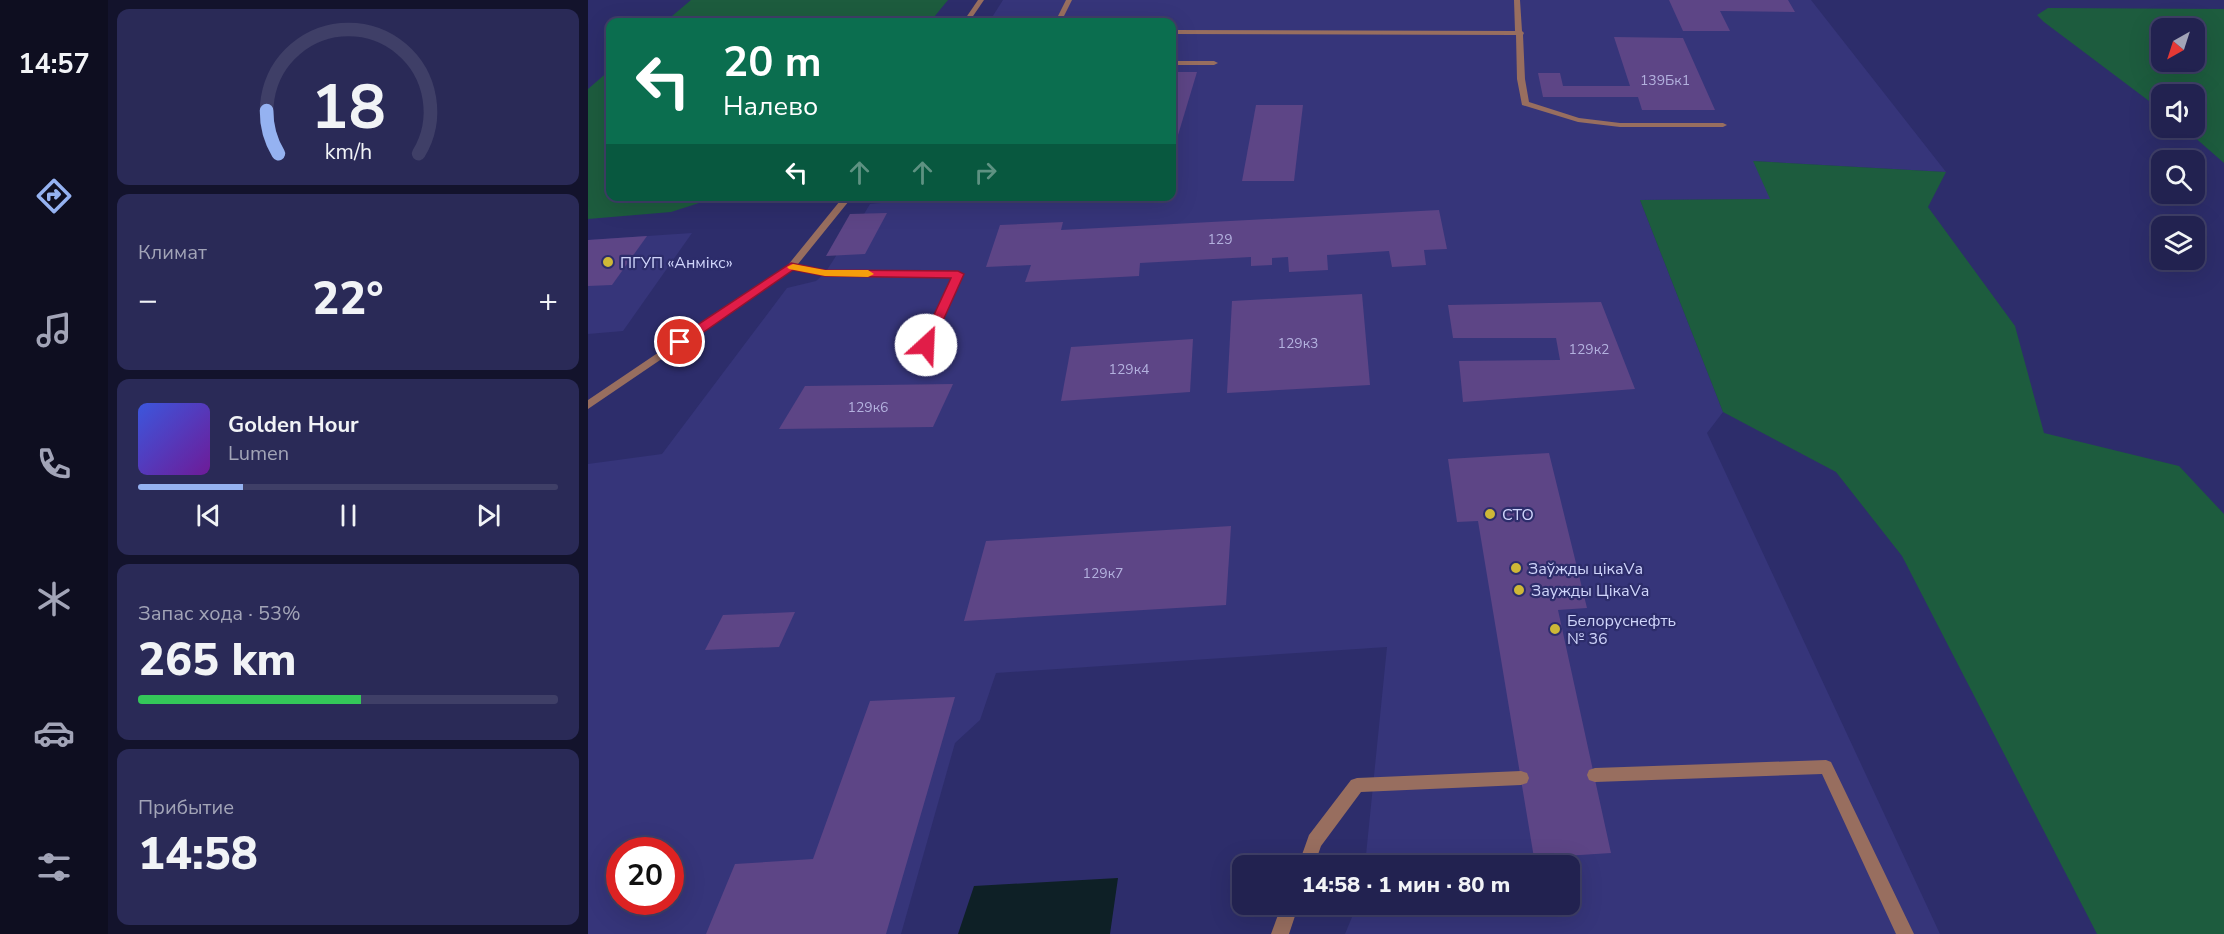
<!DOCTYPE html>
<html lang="ru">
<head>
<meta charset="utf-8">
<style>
  body { margin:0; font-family:"Nunito Sans",sans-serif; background:#2a2a57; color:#f1f3f6; height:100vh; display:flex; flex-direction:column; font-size:22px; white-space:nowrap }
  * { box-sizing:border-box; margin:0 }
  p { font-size:20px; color:#a2a4b7 }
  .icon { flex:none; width:33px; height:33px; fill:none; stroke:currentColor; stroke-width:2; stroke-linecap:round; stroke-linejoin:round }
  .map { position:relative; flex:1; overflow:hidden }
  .drawer { display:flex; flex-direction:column; gap:9px; padding:9px; background:#13132c; width:480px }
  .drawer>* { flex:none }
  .banner { position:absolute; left:18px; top:18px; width:570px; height:183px; border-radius:12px; box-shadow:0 6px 24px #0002,0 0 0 2px #3f3f67; background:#0b6e4f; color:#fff; overflow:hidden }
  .needle { width:39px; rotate:219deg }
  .tools { position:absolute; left:1563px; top:18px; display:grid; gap:12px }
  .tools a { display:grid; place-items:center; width:54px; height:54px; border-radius:12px; background:#222250; box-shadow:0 6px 24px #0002,0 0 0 2px #3f3f67; font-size:30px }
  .speed { position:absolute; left:18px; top:837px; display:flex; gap:12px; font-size:30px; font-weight:700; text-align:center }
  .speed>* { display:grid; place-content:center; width:78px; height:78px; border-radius:50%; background:#222250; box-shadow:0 6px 24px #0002,0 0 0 2px #3f3f67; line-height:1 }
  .speed .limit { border:9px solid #d22; background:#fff; color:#111 }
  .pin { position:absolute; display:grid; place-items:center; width:51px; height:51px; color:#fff; margin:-26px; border:3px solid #fff; border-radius:50%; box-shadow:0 2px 6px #0007 }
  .me { position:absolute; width:66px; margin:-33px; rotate:25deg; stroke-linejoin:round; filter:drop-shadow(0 0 4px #0008) }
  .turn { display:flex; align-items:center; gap:21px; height:126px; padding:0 18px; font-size:27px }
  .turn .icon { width:78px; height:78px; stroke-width:2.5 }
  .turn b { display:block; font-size:42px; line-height:51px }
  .lanes { display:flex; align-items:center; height:57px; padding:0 18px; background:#0003; justify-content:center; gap:30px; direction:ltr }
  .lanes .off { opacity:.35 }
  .big { font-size:45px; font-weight:800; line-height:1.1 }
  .drawer .card { flex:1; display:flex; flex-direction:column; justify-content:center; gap:9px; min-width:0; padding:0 21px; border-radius:12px; background:#2a2a57 }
  .drawer .dial { align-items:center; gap:0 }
  .dial svg { height:156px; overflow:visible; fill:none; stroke:#3f3f67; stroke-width:7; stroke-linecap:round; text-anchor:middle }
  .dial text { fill:#f1f3f6; stroke:none }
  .song { display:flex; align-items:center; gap:18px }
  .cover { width:72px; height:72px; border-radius:9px; background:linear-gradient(135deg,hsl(230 70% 55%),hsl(280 70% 35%)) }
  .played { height:6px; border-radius:3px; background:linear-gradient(90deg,#95b2f1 25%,#3f3f67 25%) }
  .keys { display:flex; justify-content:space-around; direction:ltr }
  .heat { display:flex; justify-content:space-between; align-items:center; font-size:33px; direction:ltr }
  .charge { height:9px; border-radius:4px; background:linear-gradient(90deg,#34c759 53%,#3f3f67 0) }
  .trip { position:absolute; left:644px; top:855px; width:348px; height:60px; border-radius:12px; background:#222250; box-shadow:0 6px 24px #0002,0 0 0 2px #3f3f67; font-weight:800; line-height:60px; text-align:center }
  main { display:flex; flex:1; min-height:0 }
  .menu { display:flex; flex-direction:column; width:108px; justify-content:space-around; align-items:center; background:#0e0e20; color:#a2a4b7 }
  .menu .icon { width:42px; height:42px }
  .menu .active { color:#95b2f1 }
  .menu b { font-size:27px; color:#f1f3f6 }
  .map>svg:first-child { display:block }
</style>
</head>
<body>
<main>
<nav class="menu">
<b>14:57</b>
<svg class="icon active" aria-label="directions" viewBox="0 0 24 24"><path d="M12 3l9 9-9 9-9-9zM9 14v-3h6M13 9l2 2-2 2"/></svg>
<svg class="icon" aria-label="music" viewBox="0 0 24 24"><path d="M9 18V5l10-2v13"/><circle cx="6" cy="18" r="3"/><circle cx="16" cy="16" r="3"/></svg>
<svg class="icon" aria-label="phone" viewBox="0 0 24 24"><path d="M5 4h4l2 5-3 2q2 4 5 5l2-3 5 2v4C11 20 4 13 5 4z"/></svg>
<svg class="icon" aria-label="climate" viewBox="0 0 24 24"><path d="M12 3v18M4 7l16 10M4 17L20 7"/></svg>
<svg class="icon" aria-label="car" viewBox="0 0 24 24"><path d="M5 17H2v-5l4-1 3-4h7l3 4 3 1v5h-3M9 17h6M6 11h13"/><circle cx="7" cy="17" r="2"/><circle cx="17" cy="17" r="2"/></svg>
<svg class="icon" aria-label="filters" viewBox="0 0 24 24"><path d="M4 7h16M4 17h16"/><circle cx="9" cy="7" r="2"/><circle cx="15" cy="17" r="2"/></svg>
</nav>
<section class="drawer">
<div class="card dial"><svg viewBox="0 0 100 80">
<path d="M14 69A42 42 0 1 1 86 69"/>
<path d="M14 69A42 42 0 0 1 8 47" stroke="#95b2f1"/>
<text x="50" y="56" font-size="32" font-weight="700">18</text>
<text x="50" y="72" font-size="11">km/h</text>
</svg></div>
<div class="card"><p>Климат</p>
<div class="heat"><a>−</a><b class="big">22°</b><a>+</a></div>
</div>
<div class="card">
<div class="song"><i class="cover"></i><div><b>Golden Hour</b><p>Lumen</p></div></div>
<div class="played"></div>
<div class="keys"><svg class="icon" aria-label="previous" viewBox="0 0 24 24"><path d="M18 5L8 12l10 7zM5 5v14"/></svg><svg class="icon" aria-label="pause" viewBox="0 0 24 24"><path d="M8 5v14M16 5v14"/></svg><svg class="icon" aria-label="next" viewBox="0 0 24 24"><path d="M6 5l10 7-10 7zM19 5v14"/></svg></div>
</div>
<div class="card"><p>Запас хода · 53%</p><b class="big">265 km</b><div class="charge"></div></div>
<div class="card"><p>Прибытие</p><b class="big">14:58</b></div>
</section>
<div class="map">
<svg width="1636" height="934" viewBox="0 0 1636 934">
  <rect width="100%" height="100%" fill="#2d2d6b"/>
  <g fill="#36357a" fill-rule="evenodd">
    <path d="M415 0H1223L1358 172 1166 161 1183 199 1052 200 1135 412 1119 433 1352 934H757L769 905 981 904V866L777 865 799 647 408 673 392 720 367 743 313 934H0V464L74 454 199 288 228 281 237 273 248 256 262 214H276L282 204 293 203 297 197 584 196V22H401ZM32 850H82V902H32Z"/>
    <path d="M104 233 35 331 0 334V240Z"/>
  </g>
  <g fill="#1d5c3e" fill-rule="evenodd">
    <path d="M103 0H360L342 22H77Z"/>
    <path d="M1460 8 1636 9V163L1596 128H1606V94H1574L1573 110 1456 22 1449 15ZM1574 28H1606V62H1574Z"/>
    <path d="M22 70V196L130 197 83 212 0 219V89Z"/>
    <path d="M1165 161 1358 172 1340 207 1427 326 1456 433 1591 466 1636 514V934H1509L1314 556 1248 472 1135 412 1052 200 1182 199Z"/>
  </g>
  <path fill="#0e2026" d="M530 878 522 934H370L386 886Z"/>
  <g fill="#5d4586">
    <path d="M1081 0H1200L1207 12 1132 11 1142 31H1095Z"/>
    <path d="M1026 37 1095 38 1127 110H1054L1050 97H955L950 73H972L975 86H1042Z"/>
    <path d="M584 72H609L584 155Z"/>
    <path d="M668 105H715L706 181H654Z"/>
    <path d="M851 210 859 249 836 250 838 265 804 267 801 251 739 255 740 270 701 272 700 257 684 258V265L663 266V257L552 263 551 276 437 282 443 265 398 267 412 225 475 222 473 230Z"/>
    <path d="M299 213 277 254 238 256 262 214Z"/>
    <path d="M59 236 24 285 0 286V240Z"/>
    <path d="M774 294 782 385 639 393 644 301Z"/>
    <path d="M1013 302 1047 389 875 402 871 361 972 360 968 338H865L860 305Z"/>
    <path d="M605 339 602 392 473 401 483 347Z"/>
    <path d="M365 384 345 427 191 429 217 386Z"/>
    <path d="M961 453 999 608 970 610 1023 853 946 858 890 521 869 522 860 459Z"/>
    <path d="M643 526 638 605 376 621 398 541Z"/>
    <path d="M207 612 191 647 117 650 135 615Z"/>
    <path d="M367 697 298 934H118L147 864 225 859 282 701Z"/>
  </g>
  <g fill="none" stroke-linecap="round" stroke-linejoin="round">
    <g fill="#986e5f" fill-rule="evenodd">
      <path d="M478 0H484L473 22H467Z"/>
      <path d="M926 0H932L934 31 936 33 935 35 937 79 941 102 991 118 1032 123H1135L1139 125 1135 127H1032L990 122 934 105 929 79 928 35 584 34V30L927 31Z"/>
      <path d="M584 61H626L630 63 626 65H584Z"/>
      <path d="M203 264 237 270 370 272 375 275 343 345 338 348 333 345 364 278 237 276 200 269 198 267Z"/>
      <path d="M1238 760 1243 762 1326 934H1308L1234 774 1007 782 1001 780 999 775 1001 770 1007 768Z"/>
      <path d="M933 771 939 773 941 778 939 783 933 785 773 792 733 846 726 866H710L721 835 763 780 769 778Z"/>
      <path d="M694 904H711L701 934H683Z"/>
    </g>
    <g fill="#986e5f" fill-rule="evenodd">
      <path d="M390 0H396L381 22H375Z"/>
      <path d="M256 196H265L206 269 0 409V400L200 265Z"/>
    </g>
  </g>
  <path fill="#e11d48" stroke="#92132f" stroke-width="1.5" d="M203 263 237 270 370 271 376 274 344 345 338 348 332 345 363 278 237 276 205 270 97 345H88V339Z"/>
  <path fill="#f59e0b" d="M205 264 237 270H280L286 274 280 277 237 276 201 269 199 267Z"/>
  <g fill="#ceb837" stroke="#2d2d6b" stroke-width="2">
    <circle cx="20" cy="262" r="6"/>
    <circle cx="902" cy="514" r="6"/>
    <circle cx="928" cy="568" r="6"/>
    <circle cx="931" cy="590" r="6"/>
    <circle cx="967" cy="629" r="6"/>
  </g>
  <g text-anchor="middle" stroke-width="4.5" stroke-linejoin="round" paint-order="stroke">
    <g font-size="14" fill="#b3b1de">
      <text x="1077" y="85">139Бк1</text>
      <text x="632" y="244">129</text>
      <text x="710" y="348">129к3</text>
      <text x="1001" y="354">129к2</text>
      <text x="541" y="374">129к4</text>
      <text x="280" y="412">129к6</text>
      <text x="515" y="578">129к7</text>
    </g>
    <g font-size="16" fill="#d0d5fb" stroke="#2d2d6b" text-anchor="start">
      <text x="32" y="268">ПГУП «Анмікс»</text>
      <text x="914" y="520">СТО</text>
      <text x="940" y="574">Заўжды цікаVа</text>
      <text x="943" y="596">Заужды ЦікаVа</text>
      <text x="979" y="626">Белоруснефть<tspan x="979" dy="18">№ 36</tspan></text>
    </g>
  </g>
</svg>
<div class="tools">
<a><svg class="needle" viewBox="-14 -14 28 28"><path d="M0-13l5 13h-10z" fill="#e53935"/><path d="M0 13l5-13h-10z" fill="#a2a4b7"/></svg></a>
<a><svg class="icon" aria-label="sound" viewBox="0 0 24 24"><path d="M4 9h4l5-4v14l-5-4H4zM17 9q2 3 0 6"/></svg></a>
<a><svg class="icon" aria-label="search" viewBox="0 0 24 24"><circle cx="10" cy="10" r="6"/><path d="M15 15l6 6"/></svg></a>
<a><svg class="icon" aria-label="layers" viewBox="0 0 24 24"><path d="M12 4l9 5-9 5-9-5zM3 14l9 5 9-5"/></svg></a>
</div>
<div class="speed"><div class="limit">20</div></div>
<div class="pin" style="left:92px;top:342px;background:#d93025"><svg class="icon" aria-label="arrive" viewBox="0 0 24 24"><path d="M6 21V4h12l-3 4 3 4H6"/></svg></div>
<svg class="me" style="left:338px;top:345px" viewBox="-20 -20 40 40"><circle r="19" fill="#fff"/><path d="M0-13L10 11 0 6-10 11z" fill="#e11d48"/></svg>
<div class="trip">14:58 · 1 мин · 80 m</div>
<div class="banner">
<div class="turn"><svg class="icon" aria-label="left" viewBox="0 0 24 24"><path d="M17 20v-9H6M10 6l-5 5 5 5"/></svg><div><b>20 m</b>Налево</div></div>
<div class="lanes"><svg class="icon" aria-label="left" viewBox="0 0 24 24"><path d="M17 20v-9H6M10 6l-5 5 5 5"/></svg><svg class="icon off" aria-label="ahead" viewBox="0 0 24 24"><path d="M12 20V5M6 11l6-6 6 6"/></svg><svg class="icon off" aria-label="ahead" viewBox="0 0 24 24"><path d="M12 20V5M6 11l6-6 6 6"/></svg><svg class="icon off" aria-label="right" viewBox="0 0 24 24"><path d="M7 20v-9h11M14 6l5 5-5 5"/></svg></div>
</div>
</div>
</main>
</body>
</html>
